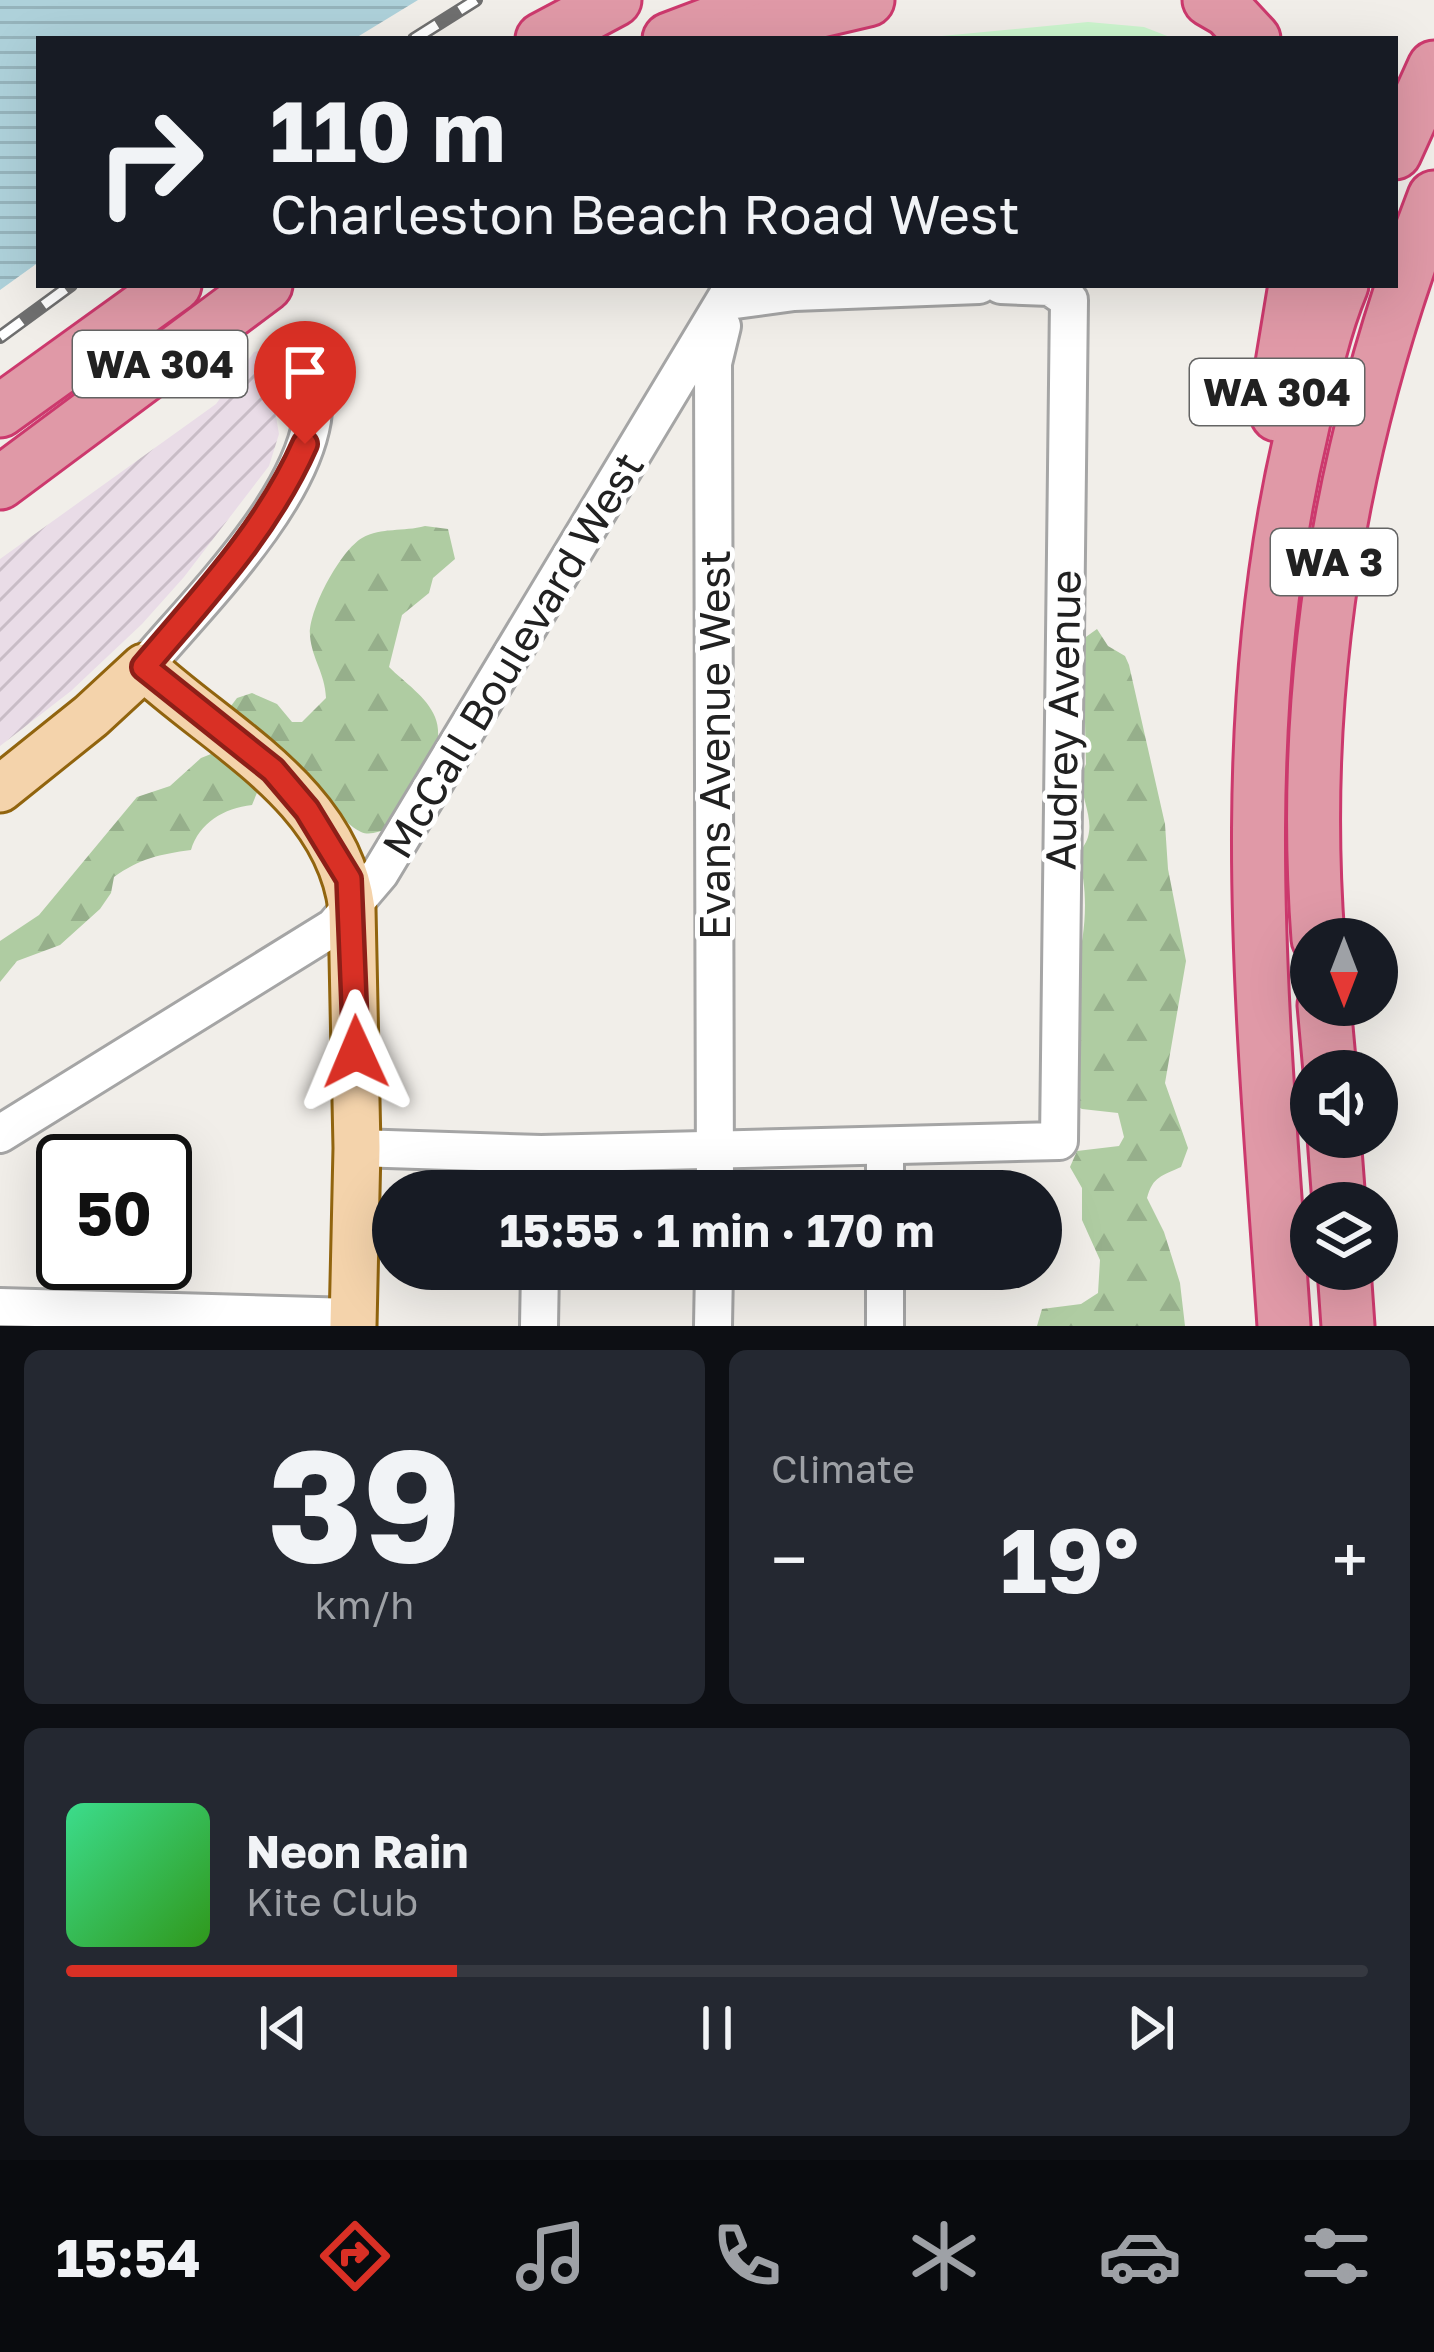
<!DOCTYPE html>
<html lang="en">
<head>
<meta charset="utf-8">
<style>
  body { margin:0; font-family:"Golos Text",sans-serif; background:#242831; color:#f1f3f6; height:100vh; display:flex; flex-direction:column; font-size:45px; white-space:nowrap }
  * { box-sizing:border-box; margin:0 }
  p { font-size:39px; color:#9ea1a6 }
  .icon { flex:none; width:66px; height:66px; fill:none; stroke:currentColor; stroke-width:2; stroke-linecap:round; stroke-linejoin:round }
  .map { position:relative; height:1326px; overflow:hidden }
  .drawer { display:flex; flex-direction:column; gap:24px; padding:24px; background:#0d0f14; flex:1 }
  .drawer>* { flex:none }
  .guide { position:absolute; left:36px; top:36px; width:1362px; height:252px; border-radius:0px; box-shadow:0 12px 48px #0002; background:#171b24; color:#f1f3f6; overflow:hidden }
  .needle { width:78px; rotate:180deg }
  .buttons { position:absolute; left:1290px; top:918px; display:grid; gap:24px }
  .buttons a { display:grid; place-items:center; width:108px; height:108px; border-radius:50%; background:#171b24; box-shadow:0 12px 48px #0002; font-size:60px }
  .speed { position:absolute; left:36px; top:1134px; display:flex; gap:24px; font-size:60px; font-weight:700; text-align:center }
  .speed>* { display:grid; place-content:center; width:156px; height:156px; border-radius:50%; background:#171b24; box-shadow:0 12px 48px #0002; line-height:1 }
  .speed .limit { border:6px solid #111; border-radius:18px; background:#fff; color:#111 }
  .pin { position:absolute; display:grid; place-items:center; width:102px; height:102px; color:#fff; margin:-123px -51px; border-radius:50% 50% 50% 0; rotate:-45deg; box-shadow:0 0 12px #0007 }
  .pin .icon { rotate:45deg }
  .me { position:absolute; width:132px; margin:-66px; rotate:359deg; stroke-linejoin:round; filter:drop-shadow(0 0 9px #0008) }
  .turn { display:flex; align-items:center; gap:42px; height:252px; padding:0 36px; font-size:54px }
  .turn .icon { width:156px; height:156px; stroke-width:2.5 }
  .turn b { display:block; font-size:84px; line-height:102px }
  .big { font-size:90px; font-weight:700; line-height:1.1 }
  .drawer .card { flex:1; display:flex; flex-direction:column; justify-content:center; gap:18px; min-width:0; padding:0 42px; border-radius:18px; background:#242831 }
  .drawer .dial { align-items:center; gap:0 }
  .dial b { font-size:156px; line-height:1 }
  .song { display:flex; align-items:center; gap:36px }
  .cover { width:144px; height:144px; border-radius:18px; background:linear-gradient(135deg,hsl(150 70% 55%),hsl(110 70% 35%)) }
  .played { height:12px; border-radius:6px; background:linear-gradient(90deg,#d93025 30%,#363941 30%) }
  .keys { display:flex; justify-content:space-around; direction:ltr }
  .heat { display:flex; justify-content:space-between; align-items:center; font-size:66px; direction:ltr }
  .drawer .tiles { flex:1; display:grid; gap:24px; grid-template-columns:1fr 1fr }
  .card:last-child { grid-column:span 2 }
  .trip { position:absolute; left:372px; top:1170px; width:690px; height:120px; border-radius:60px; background:#171b24; box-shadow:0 12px 48px #0002; font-weight:700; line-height:120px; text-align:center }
  .dock { display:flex; height:192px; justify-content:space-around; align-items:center; background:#090b0e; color:#9ea1a6 }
  .dock .icon { width:84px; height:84px }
  .dock .active { color:#d93025 }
  .dock b { font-size:54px; color:#f1f3f6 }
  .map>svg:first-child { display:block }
</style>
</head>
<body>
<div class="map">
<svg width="1434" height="1326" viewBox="0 0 1434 1326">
  <defs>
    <pattern id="industrial-furrows" width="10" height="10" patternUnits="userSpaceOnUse" patternTransform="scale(3)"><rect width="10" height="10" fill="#e9dce7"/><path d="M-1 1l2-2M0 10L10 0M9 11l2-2" fill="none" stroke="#c8bcc6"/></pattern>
    <pattern id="forest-firs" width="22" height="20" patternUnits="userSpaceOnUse" patternTransform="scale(3)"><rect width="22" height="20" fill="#afcca2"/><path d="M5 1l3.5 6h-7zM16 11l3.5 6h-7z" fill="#96af8b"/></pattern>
    <pattern id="park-tufts" width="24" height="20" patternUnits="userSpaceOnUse" patternTransform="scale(3)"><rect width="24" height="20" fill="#ccf5ce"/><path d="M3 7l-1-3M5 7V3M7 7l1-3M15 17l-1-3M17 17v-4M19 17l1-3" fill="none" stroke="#afd2b1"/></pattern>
    <pattern id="water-rules" width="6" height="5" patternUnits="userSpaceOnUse" patternTransform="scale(3)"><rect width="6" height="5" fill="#aed1da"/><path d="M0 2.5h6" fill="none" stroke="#95b3bb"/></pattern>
  </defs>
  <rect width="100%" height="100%" fill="#f1eee9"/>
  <path fill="url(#industrial-furrows)" d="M262 350V381L275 411 279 434 269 466 184 577 142 624 71 691 0 746V559L216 404 254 352Z"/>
  <g fill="url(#forest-firs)">
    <path d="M425 526 448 529 455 559 433 578 429 593 402 615 389 667C404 682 427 697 435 717 450 754 407 799 389 829 379 831 370 836 361 832 339 821 326 793 309 775 287 752 260 735 234 716L231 706 237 698 252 693 277 704 292 722H302L326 698C325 673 312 659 310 636 308 611 340 551 362 538 382 527 403 532 425 526Z"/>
    <path d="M1097 629 1108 646 1125 656 1129 665 1165 824 1168 869 1186 961 1165 1083 1188 1148 1181 1167C1162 1176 1153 1176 1147 1198L1164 1232 1180 1283 1185 1326H1037L1042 1309 1081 1304 1098 1293 1100 1260 1082 1220V1188L1070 1167 1077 1151 1119 1146 1124 1137 1118 1113 1082 1109 1073 1104 1076 969C1086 933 1089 891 1078 856 1081 849 1086 844 1088 837 1095 812 1073 789 1086 764L1083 639Z"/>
    <path d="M216 752 261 783 252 805C224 808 199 823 191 850 160 854 139 859 114 877L111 893 100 909 60 945 17 961 0 982V941L39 915 137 797 170 786 201 758Z"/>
  </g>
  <path fill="url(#park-tufts)" d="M1088 22 1144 27 1175 39H910Z"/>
  <path fill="url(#water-rules)" d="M0 0H418L354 39H39V262L0 290Z"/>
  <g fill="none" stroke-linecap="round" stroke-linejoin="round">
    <defs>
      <g id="minor">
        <path d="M728 301 794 292 979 285"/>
        <path d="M144 667C199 602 298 505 312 420 315 399 313 375 313 354"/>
        <path d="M0 1134 334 927 380 873 734 285"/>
        <path d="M357 1148 541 1154 1059 1141 1069 300 1050 287 1001 285"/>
        <path d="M540 1191 541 1154"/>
        <path d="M715 1191 713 363 722 326"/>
        <path d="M885 1191V1147"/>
        <path d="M0 1307 353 1317"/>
        <path d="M539 1326 540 1269"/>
        <path d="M713 1326 714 1269"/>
        <path d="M885 1326V1269"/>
      </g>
      <path id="major" d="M0 789 91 716 144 667C221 738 338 795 352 909L357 1148 353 1326"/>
      <g id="highway">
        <path d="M1209 0 1228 11 1254 39"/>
        <path d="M542 39 615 0"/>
        <path d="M669 39 764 3"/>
        <path d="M735 39 804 15 868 0"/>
        <path d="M1395 153 1434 67"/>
        <path d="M0 411 175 285"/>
        <path d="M1277 415 1276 400 1295 285"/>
        <path d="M0 483 266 285"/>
        <path d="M1318 939C1299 684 1342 435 1434 197"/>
        <path d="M1324 1005 1330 1071"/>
        <path d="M1334 1137 1339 1203"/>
        <path d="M1344 1269 1348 1326"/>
        <path d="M1284 1326C1264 1025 1231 732 1301 435 1312 385 1322 333 1342 285"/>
      </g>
    </defs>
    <use href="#minor" stroke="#a5a5a5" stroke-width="42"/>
    <use href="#major" stroke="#91640e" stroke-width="51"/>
    <use href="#highway" stroke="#cc396d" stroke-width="57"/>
    <use href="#minor" stroke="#fff" stroke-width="36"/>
    <use href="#major" stroke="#f4d3ab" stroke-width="45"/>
    <use href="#highway" stroke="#e099a7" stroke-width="51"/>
    <defs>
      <g id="rail">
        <path d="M414 39 476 0"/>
        <path d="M0 337 71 285"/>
      </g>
    </defs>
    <use href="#rail" stroke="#6f6f6f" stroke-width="14"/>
    <use href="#rail" stroke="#fff" stroke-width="9" stroke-dasharray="27" stroke-linecap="butt"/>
  </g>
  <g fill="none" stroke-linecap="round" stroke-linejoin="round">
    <defs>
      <path id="route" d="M305 444C267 530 204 596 144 667L273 770 307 810 349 879 356 1052"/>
    </defs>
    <use href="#route" stroke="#8d1f18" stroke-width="30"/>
    <use href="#route" stroke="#d93025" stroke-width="21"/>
  </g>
  <g text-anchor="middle" stroke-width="10" stroke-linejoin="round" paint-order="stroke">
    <g fill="#fff" stroke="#646464" stroke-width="3">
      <rect x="73" y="331" width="174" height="66" rx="9"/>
      <rect x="1190" y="359" width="174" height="66" rx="9"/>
      <rect x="1271" y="529" width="126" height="66" rx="9"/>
    </g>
    <g font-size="39" font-weight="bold" fill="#212121">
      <text x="160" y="378">WA 304</text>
      <text x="1277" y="406">WA 304</text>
      <text x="1334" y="576">WA 3</text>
    </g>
    <g font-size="42" fill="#212121" stroke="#fff">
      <text transform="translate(513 655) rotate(-59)" y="15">McCall Boulevard West</text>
      <text transform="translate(1063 720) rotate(-89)" y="15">Audrey Avenue</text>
      <text transform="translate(715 745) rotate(-90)" y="15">Evans Avenue West</text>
    </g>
  </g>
</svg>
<div class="buttons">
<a><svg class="needle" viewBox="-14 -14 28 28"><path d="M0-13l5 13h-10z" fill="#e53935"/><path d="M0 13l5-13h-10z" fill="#9ea1a6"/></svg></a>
<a><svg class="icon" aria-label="sound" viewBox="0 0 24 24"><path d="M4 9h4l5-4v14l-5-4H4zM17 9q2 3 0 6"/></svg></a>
<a><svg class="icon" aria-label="layers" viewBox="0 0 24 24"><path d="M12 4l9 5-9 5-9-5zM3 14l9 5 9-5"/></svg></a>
</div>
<div class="speed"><div class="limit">50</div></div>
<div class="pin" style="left:305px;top:444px;background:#d93025"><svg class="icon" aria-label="arrive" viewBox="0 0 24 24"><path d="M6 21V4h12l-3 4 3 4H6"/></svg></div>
<svg class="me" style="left:356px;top:1052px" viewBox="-20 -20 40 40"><path d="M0-17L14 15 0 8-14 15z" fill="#d93025" stroke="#fff" stroke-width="4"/></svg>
<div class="trip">15:55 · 1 min · 170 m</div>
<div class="guide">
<div class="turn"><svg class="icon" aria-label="right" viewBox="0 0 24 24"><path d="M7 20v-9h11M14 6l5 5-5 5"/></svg><div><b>110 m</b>Charleston Beach Road West</div></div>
</div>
</div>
<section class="drawer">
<div class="tiles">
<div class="card dial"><b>39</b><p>km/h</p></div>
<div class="card"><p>Climate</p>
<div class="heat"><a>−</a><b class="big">19°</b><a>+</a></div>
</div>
<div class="card">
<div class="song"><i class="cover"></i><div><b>Neon Rain</b><p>Kite Club</p></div></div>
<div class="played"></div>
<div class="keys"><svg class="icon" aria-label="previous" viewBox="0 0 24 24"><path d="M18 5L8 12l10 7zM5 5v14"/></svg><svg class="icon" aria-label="pause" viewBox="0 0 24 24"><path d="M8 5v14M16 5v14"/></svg><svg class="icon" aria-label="next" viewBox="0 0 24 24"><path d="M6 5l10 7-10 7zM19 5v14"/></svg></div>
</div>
</div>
</section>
<nav class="dock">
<b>15:54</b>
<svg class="icon active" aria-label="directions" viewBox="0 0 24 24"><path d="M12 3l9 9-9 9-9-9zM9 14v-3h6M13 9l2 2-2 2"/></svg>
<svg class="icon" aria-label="music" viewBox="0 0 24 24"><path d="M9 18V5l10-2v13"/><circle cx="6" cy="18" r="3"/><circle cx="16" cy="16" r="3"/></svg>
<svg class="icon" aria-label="phone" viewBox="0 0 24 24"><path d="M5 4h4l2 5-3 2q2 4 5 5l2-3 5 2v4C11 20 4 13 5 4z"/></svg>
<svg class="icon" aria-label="climate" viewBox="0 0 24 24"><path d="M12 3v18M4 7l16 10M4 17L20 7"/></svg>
<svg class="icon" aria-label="car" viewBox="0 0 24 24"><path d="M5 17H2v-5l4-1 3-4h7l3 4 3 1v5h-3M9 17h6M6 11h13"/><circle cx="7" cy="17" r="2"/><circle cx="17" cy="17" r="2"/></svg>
<svg class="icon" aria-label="filters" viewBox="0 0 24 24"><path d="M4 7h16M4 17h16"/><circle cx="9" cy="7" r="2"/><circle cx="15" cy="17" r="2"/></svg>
</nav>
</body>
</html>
